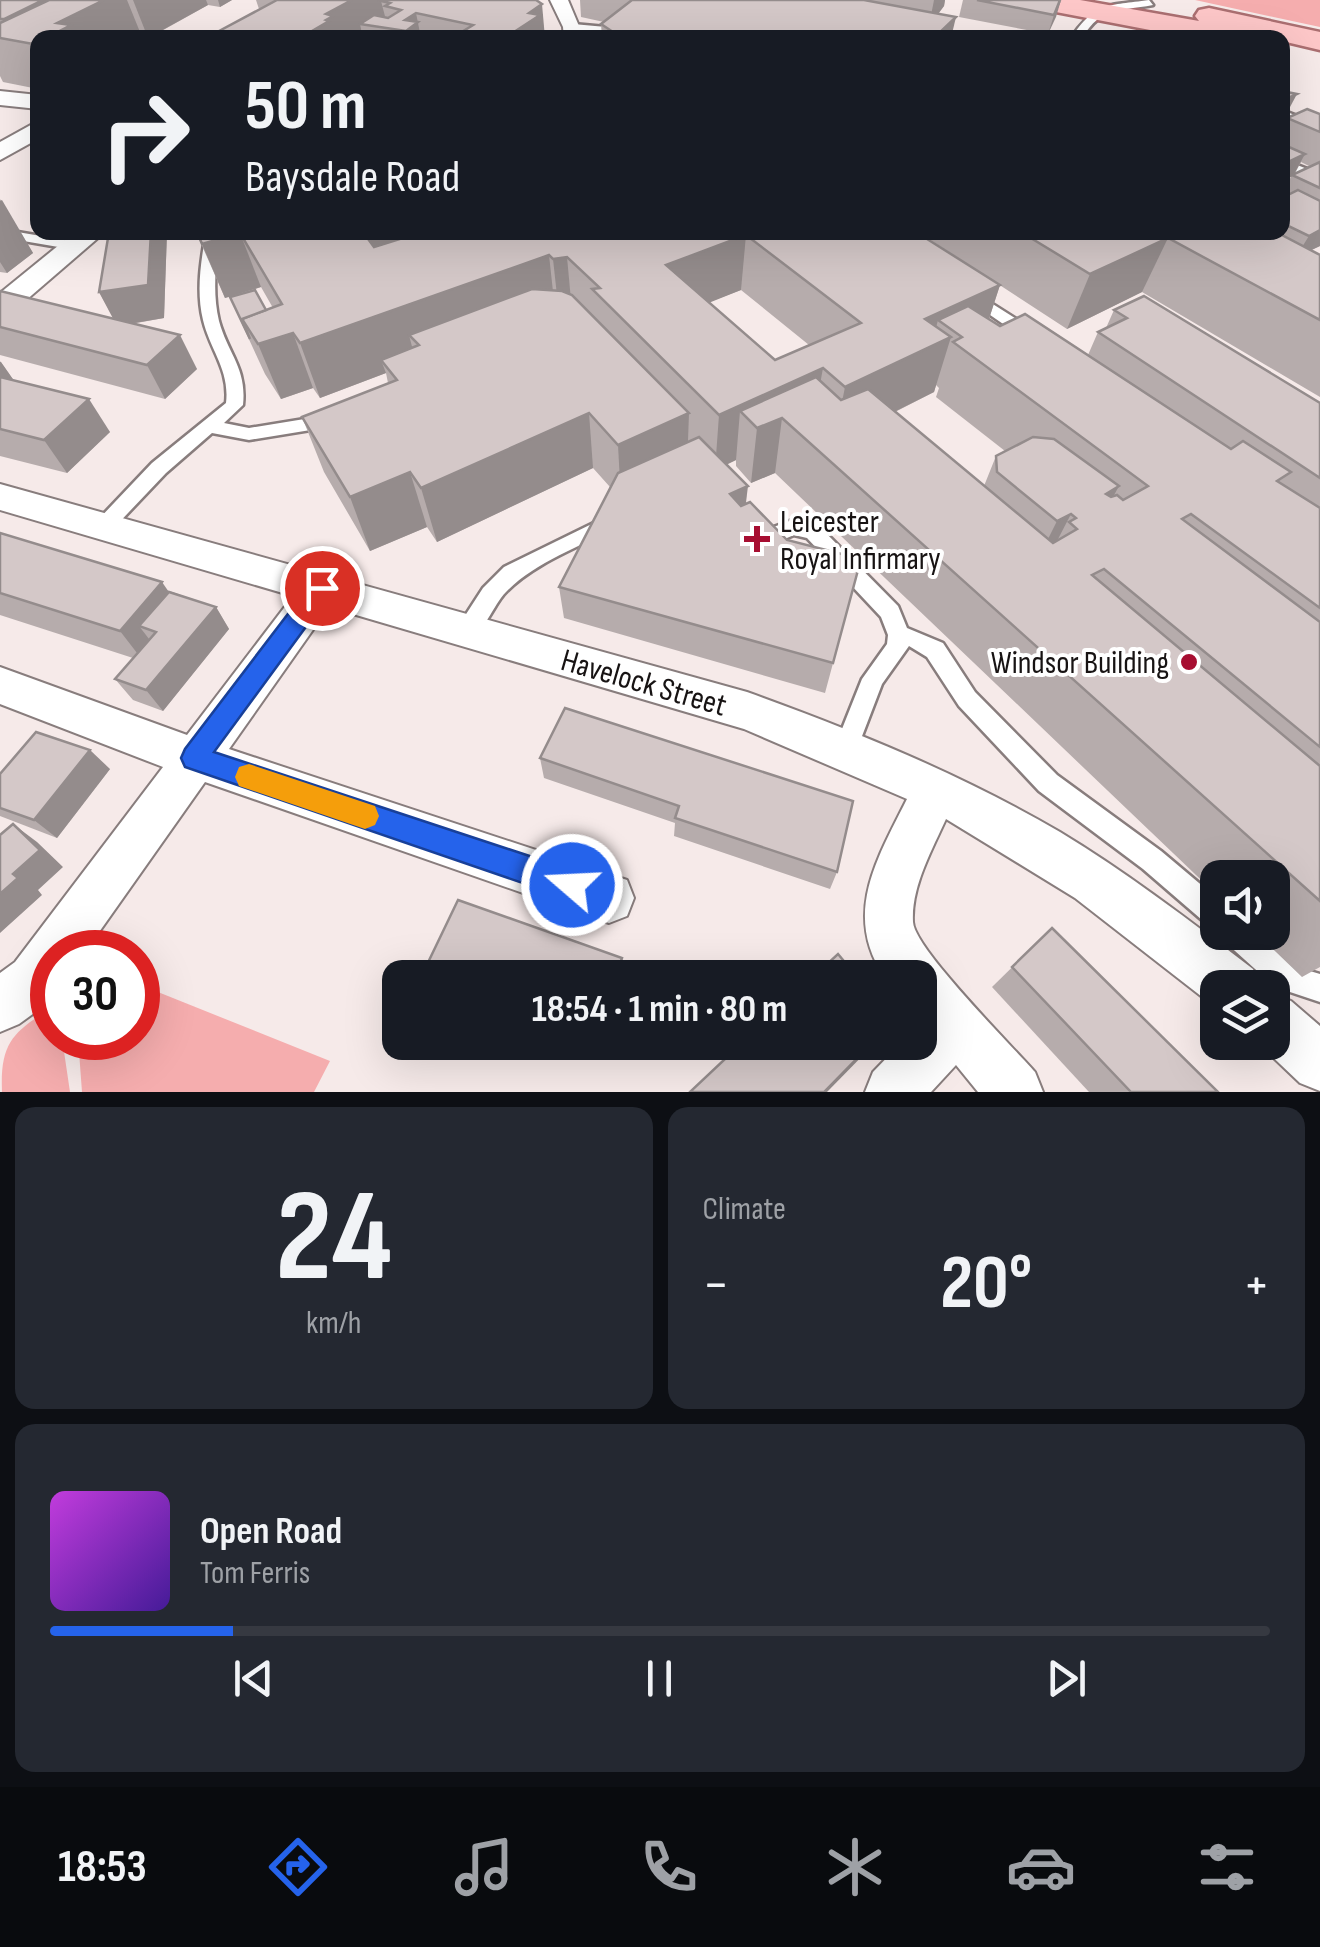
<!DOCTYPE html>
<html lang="en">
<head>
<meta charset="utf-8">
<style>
  body { margin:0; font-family:"Sofia Sans Condensed",sans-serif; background:#242831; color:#f1f3f6; height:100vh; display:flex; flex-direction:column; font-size:38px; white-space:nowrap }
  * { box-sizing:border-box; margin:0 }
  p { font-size:32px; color:#9ea1a6 }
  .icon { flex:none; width:55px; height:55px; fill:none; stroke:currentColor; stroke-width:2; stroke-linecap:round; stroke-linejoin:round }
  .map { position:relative; height:1092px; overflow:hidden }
  .side { display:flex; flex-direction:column; gap:15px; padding:15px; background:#0d0f14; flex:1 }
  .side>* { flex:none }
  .top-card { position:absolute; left:30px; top:30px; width:1260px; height:210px; border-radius:20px; box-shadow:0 10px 40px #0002; background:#171b24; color:#f1f3f6; overflow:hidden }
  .controls { position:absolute; left:1200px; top:860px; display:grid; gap:20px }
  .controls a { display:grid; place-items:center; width:90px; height:90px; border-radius:20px; background:#171b24; box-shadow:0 10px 40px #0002; font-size:50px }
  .speed { position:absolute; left:30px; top:930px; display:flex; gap:20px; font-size:50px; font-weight:700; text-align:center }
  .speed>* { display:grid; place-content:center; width:130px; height:130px; border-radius:50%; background:#171b24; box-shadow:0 10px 40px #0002; line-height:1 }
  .speed .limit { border:15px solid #d22; background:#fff; color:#111 }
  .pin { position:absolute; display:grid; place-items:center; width:85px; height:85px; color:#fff; margin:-42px; border:5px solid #fff; border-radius:50%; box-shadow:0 2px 10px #0007 }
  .me { position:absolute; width:110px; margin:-55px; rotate:289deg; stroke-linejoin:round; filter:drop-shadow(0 0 8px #0008) }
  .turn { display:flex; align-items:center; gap:35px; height:210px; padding:0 50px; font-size:45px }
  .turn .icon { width:130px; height:130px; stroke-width:2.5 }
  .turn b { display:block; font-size:70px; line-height:85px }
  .big { font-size:75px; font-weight:700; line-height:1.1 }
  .side .tile { flex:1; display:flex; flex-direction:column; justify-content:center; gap:15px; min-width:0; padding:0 35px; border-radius:20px; background:#242831 }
  .side .dial { align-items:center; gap:0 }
  .dial b { font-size:130px; line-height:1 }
  .song { display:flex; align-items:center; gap:30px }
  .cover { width:120px; height:120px; border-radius:15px; background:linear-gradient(135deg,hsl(290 70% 55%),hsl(260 70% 35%)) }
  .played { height:10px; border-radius:5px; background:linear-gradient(90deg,#2563eb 15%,#363941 15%) }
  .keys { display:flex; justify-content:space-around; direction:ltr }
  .heat { display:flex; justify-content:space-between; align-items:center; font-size:55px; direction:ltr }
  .side .tiles { flex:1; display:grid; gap:15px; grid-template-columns:1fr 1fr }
  .tile:last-child { grid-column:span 2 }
  .trip { position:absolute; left:382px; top:960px; width:555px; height:100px; border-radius:20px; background:#171b24; box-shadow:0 10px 40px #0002; font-weight:700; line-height:100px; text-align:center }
  .tabs { display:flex; height:160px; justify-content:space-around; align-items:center; background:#090b0e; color:#9ea1a6 }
  .tabs .icon { width:70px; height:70px }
  .tabs .selected { color:#2563eb }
  .tabs b { font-size:45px; color:#f1f3f6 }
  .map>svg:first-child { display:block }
</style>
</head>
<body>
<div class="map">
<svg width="1320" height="1092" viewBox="0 0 1320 1092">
  <rect width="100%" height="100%" fill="#f6eae9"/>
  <g fill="#f5adae">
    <path d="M1195 0H1320V27Z"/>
    <path d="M138 984 330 1061 314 1092H82L78 1038H138Z"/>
    <path d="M50 1009 52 1038H62L70 1092H2C0 1043 13 1032 50 1009Z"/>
  </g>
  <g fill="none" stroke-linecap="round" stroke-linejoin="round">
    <defs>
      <g id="service">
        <path d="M1149 0 1153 5C1117 12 1103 5 1082 38H1071C1096 1 1108 6 1149 0Z"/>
        <path d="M573 24 606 27 616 38H605L599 32 569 29V25Z"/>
        <path d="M1282 110 1320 125V134L1282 118Z"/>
        <path d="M1282 159 1320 174V182L1282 200V191L1307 178 1282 168Z"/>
        <path d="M0 229 76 242 83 246 76 250 0 237Z"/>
        <path d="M206 232H220C216 262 212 292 219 321 228 354 247 368 243 405L224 423 249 428 329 415 338 421 329 427 249 440 212 433 166 473 110 532H96L93 527 96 522 152 463 226 403C230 370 210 350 203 320 196 291 201 261 206 232Z"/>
        <path d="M969 289 1021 322 1043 330 1035 335 1009 328 964 297 961 294Z"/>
        <path d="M608 516 615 518 618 523 615 528C579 547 534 563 506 592 492 605 481 645 459 637L456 631 459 625 483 588 504 567Z"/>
        <path d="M758 520 771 528 792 520 820 527 898 606 907 628 943 643 975 692 1057 775 1161 851 1218 899V930L1209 926 1143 869 1039 791 959 706 927 657 909 646 882 684 854 757 846 760 838 757 834 749 862 679 887 644 888 635 881 617 807 538 794 535 768 546 761 543 748 527Z"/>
        <path d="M1222 932H1256L1293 966 1320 974V1002L1275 987 1225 942Z"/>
      </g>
      <g id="minor">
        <path d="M550 0H568L584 38H564L563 27Z"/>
        <path d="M0 91 38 95V109L0 105Z"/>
        <path d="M38 121V139L0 160V142Z"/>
        <path d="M75 232H105L10 314 0 317V293Z"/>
        <path d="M0 484 747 692C855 731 961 774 1060 832 1128 873 1190 921 1253 969L1260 988H1218L1215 1007 1075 898 946 819C932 850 911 887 913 922 914 948 1013 1047 1035 1072L1043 1092H978L956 1065 931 1092H865L873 1072 902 1042H920V978H885C842 915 877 859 907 799L744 729 329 607 229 749 627 880 634 898 627 916 609 923 205 782 85 952H52V1000L19 1024 0 1032V973L15 962 163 767 0 704V667L187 735 293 596 0 510Z"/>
        <path d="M1272 993 1291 1001 1320 1026V1091L1300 1083 1257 1042H1272Z"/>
      </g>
      <path id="primary" d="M1021 0H1080L1199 21 1195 16 1199 10 1209 8 1320 32V50L1282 41V38H1192L1035 8Z"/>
    </defs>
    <use href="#service" stroke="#887d7d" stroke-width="5"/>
    <use href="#minor" stroke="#887d7d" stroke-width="4"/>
    <use href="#primary" stroke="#ab6f71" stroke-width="5"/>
    <use href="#service" fill="#fff" fill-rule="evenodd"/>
    <use href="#minor" fill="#fff" fill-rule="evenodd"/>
    <use href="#primary" fill="#fdc7c8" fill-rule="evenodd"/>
  </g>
  <g fill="#b6acac" fill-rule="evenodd">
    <path d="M0 0H232L220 7 208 5 149 38H38V89L3 82 0 76Z"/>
    <path d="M256 0H536L545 38H363L362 34 357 38H206L259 9Z"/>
    <path d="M580 0H945L944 6 938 14 951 38H602L601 24 604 22 581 17Z"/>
    <path d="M963 0H1061L1048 34 959 17Z"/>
    <path d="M1320 114V246L1311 250 1320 255V397L1142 292 1067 329 926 237V238L1000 285 989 319 1000 326 1088 355 1098 332 1106 328 1114 310 1320 403V967L1302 977 1255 932H1272V878H1218V896L775 473 751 483 736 466V460L726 465 746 504 787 540 861 559 825 693 564 618 559 587 610 487 593 468 437 542 427 527 370 551 324 472 302 417 388 383 386 373 320 398 313 388 281 399 265 374 235 309 266 310 273 308 261 287 225 298 196 232H635L641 238 643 237V232H1282V192L1291 177 1282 181V126L1287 118ZM1301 162 1311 167 1294 175ZM741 290 809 345 775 360 709 302ZM936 385 939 388 936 397 1005 451 996 456 984 486 895 412 934 392Z"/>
    <path d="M0 199 33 253 7 273 0 272Z"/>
    <path d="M109 232H167L164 318 131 324 197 369 165 399 0 355V291L114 319 99 292Z"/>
    <path d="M0 361 14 381 110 432 67 473 0 456Z"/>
    <path d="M0 533 216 607 229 629 163 711 133 700 115 679 133 658 0 615Z"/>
    <path d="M565 708 837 872 830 889 674 836 675 823 544 778 540 758Z"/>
    <path d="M110 769 57 838 0 816V774Z"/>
    <path d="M1052 928 1218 1092H1089L992 987Z"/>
    <path d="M575 1042H599L597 1051Z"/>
  </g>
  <g fill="#948c8c">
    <path d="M43 0H127L142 37 38 38V53L33 44 15 41 4 19Z"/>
    <path d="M133 0H206L208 5 148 38Z"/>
    <path d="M218 0H232L220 7Z"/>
    <path d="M352 0H419L390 3 381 1 386 20 360 24 362 34 357 38H300L326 14Z"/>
    <path d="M934 0H945L944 6 929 26Z"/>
    <path d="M1061 0 1056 17 1048 34 1054 15Z"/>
    <path d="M542 4 545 38H505L529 13Z"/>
    <path d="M416 13 421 38H407L405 20Z"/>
    <path d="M956 17 951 38H934Z"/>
    <path d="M1297 94 1282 122V101Z"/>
    <path d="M1305 154 1293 176 1282 181V165Z"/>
    <path d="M2 200 33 253 7 273 0 262V201Z"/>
    <path d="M1320 230V246L1295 258 1309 236Z"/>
    <path d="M151 232H167L164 318 117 326 99 292Z"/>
    <path d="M351 232H411L414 242 358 259Z"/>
    <path d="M240 233 261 287 225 298 202 244Z"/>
    <path d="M746 235 741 290 666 320V265Z"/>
    <path d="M1168 238 1142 292 1067 329 1090 274Z"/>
    <path d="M549 255 555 310 419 345 409 335 416 362 381 360 386 373 320 398 300 343Z"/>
    <path d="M567 257 572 311 559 314 553 259Z"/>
    <path d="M1000 285 982 340 962 337 938 320 931 347 951 337 934 392 834 442 845 387 925 319Z"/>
    <path d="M293 333 313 388 281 399 258 344Z"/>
    <path d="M180 335 197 369 165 399 147 365Z"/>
    <path d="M0 362H1L24 395 0 393Z"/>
    <path d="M823 368 813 423 782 418 775 473 751 483 757 428 740 411 736 460 715 470 719 415Z"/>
    <path d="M89 399 110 432 67 473 44 440Z"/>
    <path d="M589 413 593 468 437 542 421 488Z"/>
    <path d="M689 413 687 468 621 500 618 445Z"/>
    <path d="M410 472 427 527 370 551 350 497Z"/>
    <path d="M748 486 744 519 730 494Z"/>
    <path d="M1119 486 1089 541 1106 494Z"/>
    <path d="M1071 514 1043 568 1030 575 1057 521Z"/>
    <path d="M162 582 184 614 139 626 156 648 144 662 120 631Z"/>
    <path d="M216 607 229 629 163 711 146 690Z"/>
    <path d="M90 750 110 769 57 838 34 820Z"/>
    <path d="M13 824 37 842 63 867 38 890 42 895 0 933V894Z"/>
    <path d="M622 958 624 972 622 978H615Z"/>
    <path d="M873 1042H876L827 1092H824Z"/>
  </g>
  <g fill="#d4c8c8" stroke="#948c8c" stroke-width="2.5" fill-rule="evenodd">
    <path d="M0 0H43L4 19H0Z"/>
    <path d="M49 0H104L57 23 71 25 46 38H38V42L33 44 0 38V23Z"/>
    <path d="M277 0H352L326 14 333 16 326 20 329 21 300 38H206Z"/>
    <path d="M384 0H536L542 4 529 13 540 15 505 38H452L473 25 416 13 405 20 418 22 406 31 360 24 374 15 388 18 401 10 385 6 390 3 381 1Z"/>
    <path d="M632 0H864L956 17 934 38H622L601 24Z"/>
    <path d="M977 0H1060L1054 15Z"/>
    <path d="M444 33 451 37 430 38Z"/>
    <path d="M1282 91 1297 94 1282 101Z"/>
    <path d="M1307 109 1320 114V132L1287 118Z"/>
    <path d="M1282 144 1305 154 1282 165Z"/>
    <path d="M1320 162V188L1292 175Z"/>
    <path d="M1298 190 1320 201V230L1309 236 1282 223V198Z"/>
    <path d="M109 232H151L148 285 99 292Z"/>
    <path d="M197 232H363L374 247 422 232H635L641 238 654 234 653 232H916L1000 285 925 319 951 337 845 387 823 368 719 415 592 289 600 288 567 257 553 259 549 255 300 343 293 333 258 344 242 319 282 304 240 233 202 244ZM746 235 861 323 775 360 666 265Z"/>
    <path d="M1021 232H1276L1320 255V320L1168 238 1090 274Z"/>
    <path d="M532 289 562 291 572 295 689 413 618 445 589 413 421 488 410 472 350 497 302 417 397 380 381 360 419 345 409 335Z"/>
    <path d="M255 290 266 310 242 319 250 339 230 297Z"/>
    <path d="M0 291 180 335 147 365 0 327Z"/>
    <path d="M1144 296 1320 403V478L1098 332 1127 318 1114 310Z"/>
    <path d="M968 306 1000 326 1025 314 1231 449 1243 441 1291 472 1277 481 1320 508V608L1191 514 1182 519 1320 622V747L1104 569 1092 575 1320 766V901L782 418 757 428 740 411 816 377 841 400 868 389 1053 543 1077 529 1069 522 1076 518 1071 514 1057 521 997 472 996 456 1033 437 1054 439 1119 486 1106 494 1111 497 1117 495 1123 500 1148 486 953 342 962 337 938 320Z"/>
    <path d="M0 377 89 399 44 440 0 429Z"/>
    <path d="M699 437 748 486 730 494 741 506 750 502 787 540 861 559 833 663 559 587 618 473Z"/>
    <path d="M0 533 162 582 120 631 0 593Z"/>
    <path d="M169 592 216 607 146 690 115 679 156 632 139 626Z"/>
    <path d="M565 708 853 801 837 872 675 818 679 806 540 758Z"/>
    <path d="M36 732 90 750 34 820 0 808V774Z"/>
    <path d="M13 824 40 850 13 874 18 878 0 894V835Z"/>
    <path d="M458 900 622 958 615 978H430L422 975Z"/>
    <path d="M1052 928 1218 1092H1131L1012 967Z"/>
    <path d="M838 954 858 978H812Z"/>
    <path d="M743 1042H873L824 1092H690Z"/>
  </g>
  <path fill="#2563eb" stroke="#184099" stroke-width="2.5" d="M322 578 330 581 333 588 330 594 214 752 572 870 582 875 586 885 582 896 572 900 185 767 181 758 185 749 313 581Z"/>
  <path fill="#f59e0b" d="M249 764 375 806 379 816 375 825 365 829 239 786 235 777 239 767Z"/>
  <g fill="#a70e31" stroke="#fff" stroke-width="4">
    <path d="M752 524h10v10h10v10h-10v10h-10v-10h-10v-10h10z"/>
    <circle cx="1189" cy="662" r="10"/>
  </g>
  <g text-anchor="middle" stroke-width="8" stroke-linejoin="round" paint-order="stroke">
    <g font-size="32" fill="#171313" stroke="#fff" text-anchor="start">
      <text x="780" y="532">Leicester<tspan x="780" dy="37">Royal Infirmary</tspan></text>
      <text x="1169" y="673" text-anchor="end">Windsor Building</text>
    </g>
    <g font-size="32" fill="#171313" stroke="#fff">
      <text transform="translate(644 682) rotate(16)" y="11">Havelock Street</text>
    </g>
  </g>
</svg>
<div class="controls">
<a><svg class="icon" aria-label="sound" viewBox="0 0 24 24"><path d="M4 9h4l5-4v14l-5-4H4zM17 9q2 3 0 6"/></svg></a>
<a><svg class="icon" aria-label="layers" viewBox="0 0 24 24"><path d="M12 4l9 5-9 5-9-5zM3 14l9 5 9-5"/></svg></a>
</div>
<div class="speed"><div class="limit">30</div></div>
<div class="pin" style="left:322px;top:588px;background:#d93025"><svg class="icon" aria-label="arrive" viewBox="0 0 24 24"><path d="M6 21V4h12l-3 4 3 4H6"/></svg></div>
<svg class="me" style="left:572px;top:885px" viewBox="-20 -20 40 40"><circle r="17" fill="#2563eb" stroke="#fff" stroke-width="3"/><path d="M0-11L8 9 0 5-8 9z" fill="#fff"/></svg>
<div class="trip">18:54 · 1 min · 80 m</div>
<div class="top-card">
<div class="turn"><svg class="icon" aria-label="right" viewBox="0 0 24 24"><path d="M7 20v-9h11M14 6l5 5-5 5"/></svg><div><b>50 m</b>Baysdale Road</div></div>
</div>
</div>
<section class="side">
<div class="tiles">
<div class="tile dial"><b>24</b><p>km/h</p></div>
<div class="tile"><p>Climate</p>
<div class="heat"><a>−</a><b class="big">20°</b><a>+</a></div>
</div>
<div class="tile">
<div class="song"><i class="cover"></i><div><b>Open Road</b><p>Tom Ferris</p></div></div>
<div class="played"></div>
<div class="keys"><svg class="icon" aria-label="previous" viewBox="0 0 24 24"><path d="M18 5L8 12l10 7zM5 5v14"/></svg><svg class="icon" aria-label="pause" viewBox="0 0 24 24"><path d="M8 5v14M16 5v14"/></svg><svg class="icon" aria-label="next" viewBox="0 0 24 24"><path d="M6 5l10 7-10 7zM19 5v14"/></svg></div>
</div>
</div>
</section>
<nav class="tabs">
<b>18:53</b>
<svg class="icon selected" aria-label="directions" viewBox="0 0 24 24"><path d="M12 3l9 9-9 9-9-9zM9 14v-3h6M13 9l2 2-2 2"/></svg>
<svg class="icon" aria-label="music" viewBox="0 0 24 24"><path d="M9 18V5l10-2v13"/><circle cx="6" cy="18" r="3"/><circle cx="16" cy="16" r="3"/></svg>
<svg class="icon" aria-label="phone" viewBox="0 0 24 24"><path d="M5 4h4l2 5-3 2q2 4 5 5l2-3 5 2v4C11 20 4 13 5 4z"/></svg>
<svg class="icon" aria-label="climate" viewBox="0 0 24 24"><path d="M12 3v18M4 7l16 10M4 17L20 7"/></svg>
<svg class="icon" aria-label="car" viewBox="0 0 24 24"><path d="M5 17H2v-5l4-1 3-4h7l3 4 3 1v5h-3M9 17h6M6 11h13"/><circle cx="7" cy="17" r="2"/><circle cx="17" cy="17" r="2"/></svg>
<svg class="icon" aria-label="filters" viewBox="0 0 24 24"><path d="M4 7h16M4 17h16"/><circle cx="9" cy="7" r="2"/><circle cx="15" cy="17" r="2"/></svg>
</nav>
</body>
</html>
